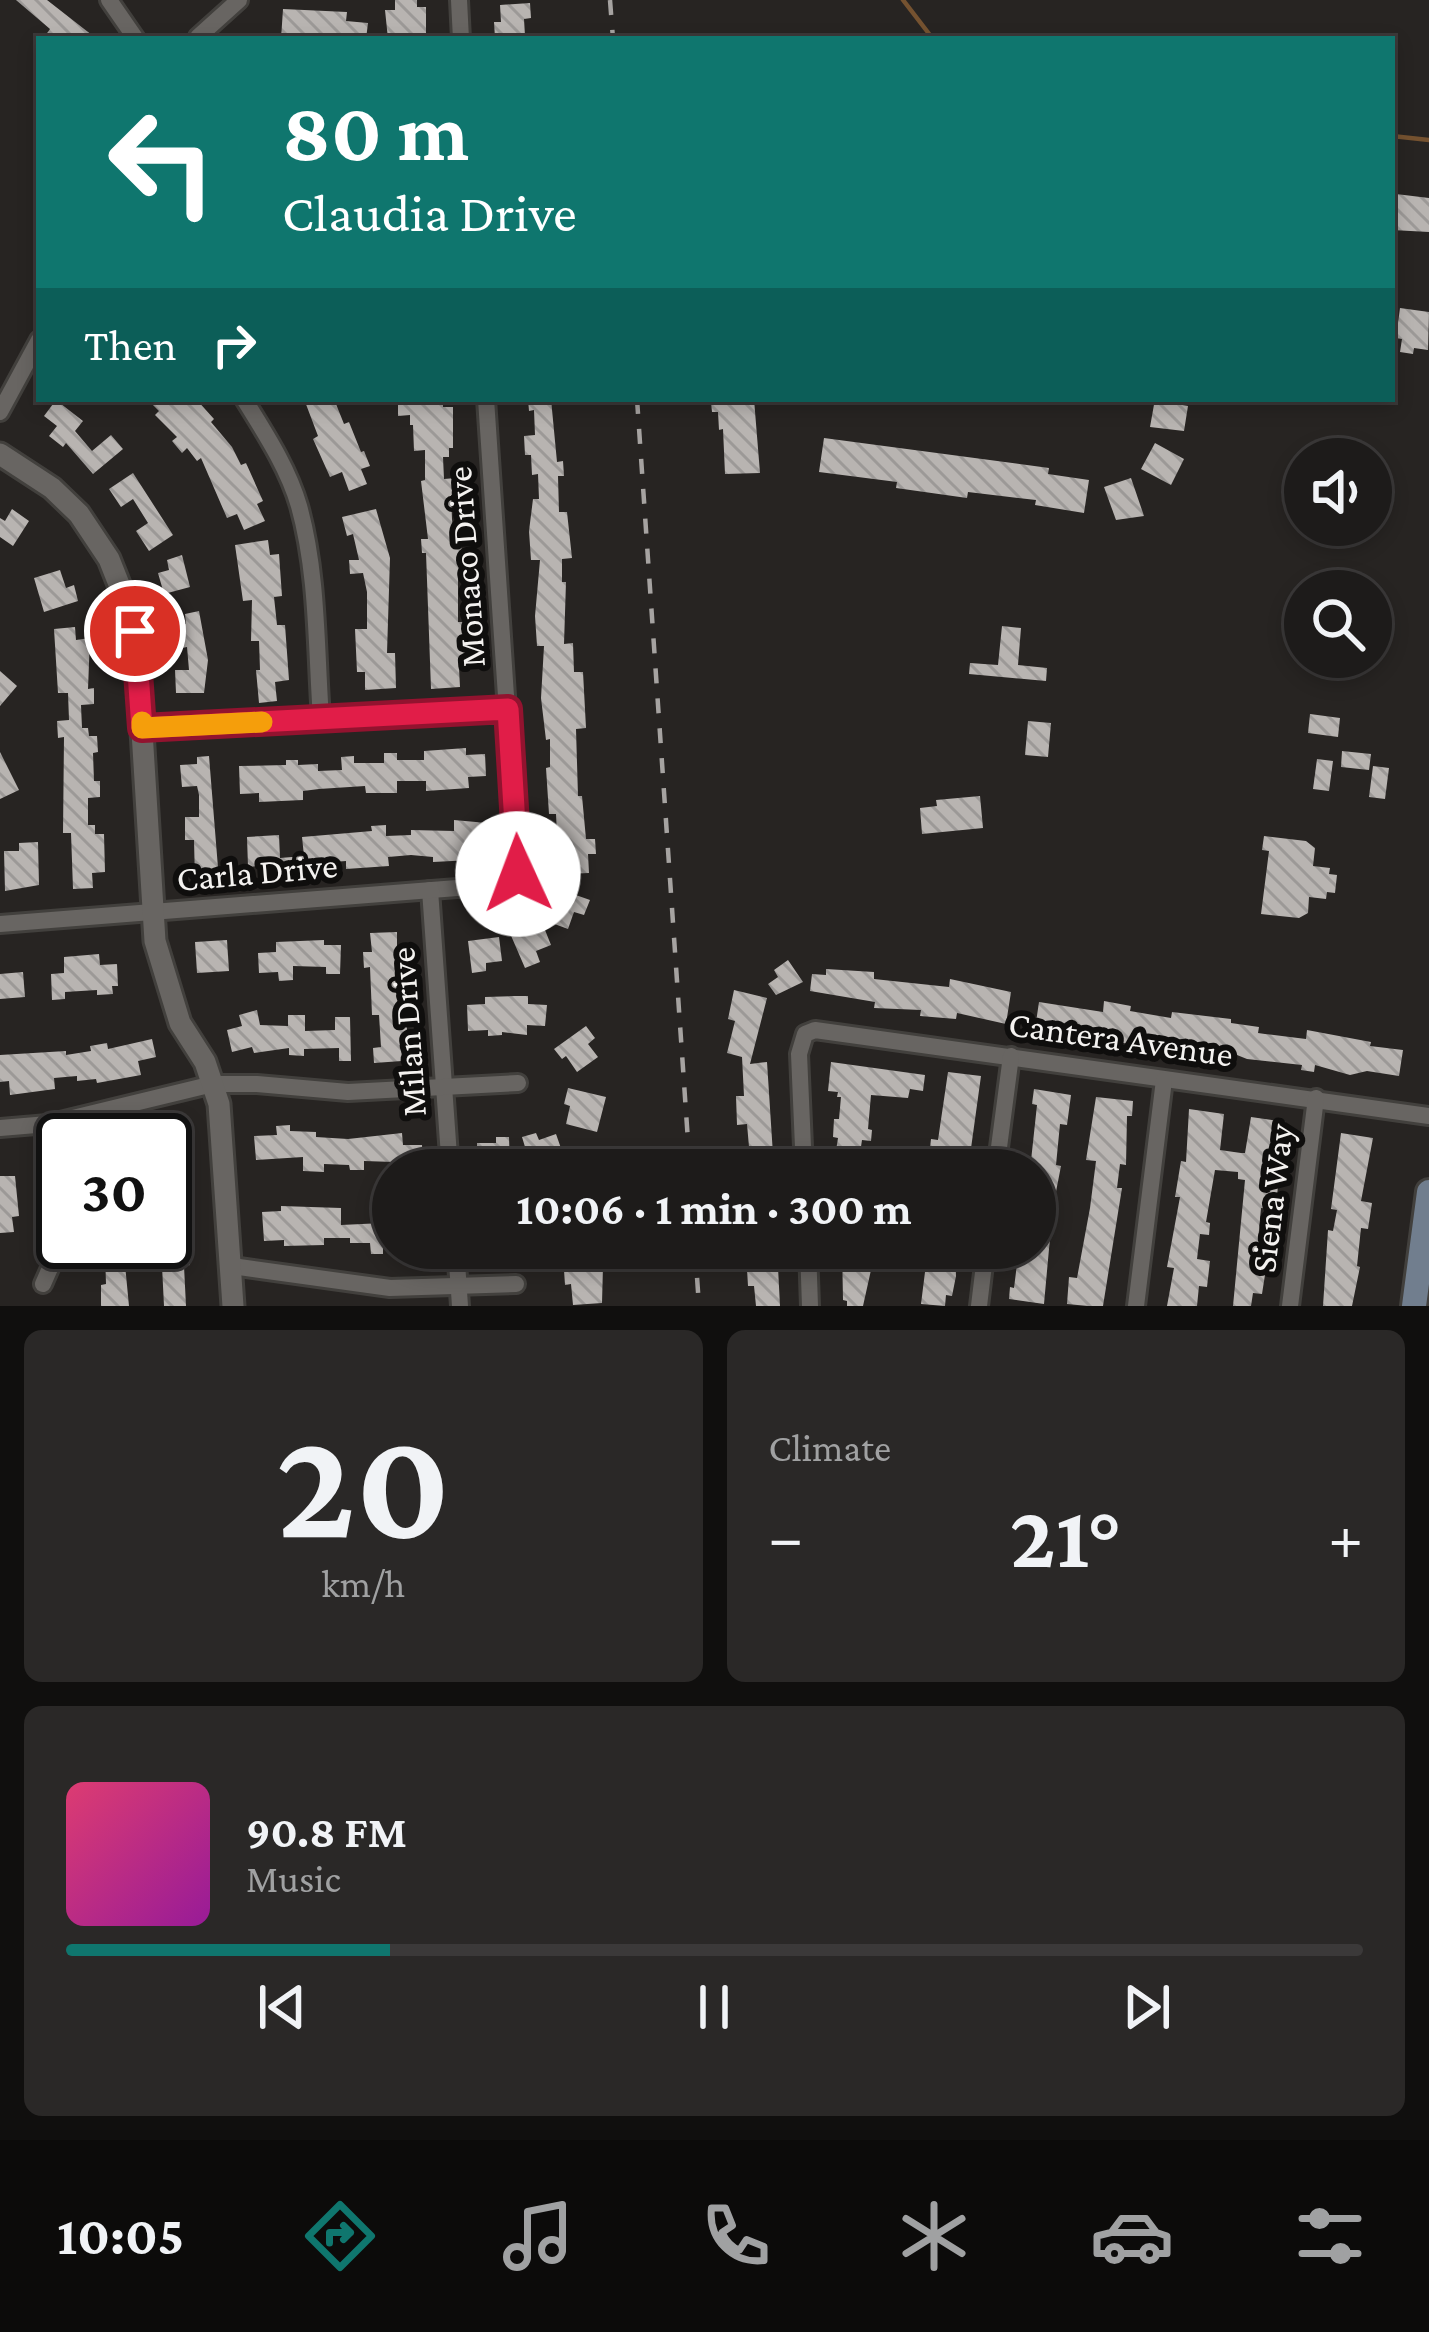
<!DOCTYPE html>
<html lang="en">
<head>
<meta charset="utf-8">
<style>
  body { margin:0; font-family:"Crimson Pro",serif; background:#2a2827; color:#f1f3f6; height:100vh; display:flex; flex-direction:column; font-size:45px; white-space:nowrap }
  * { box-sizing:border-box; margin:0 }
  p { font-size:39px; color:#a0a1a2 }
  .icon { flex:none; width:66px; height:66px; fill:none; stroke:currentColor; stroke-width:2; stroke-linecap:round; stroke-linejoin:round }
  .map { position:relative; height:1306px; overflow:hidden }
  .panel { display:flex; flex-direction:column; gap:24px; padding:24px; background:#100f0e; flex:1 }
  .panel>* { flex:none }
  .banner { position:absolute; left:36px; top:36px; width:1359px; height:366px; border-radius:0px; box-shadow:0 6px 18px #0003,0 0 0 3px #3b3939; background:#0f766e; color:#fff; overflow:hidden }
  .buttons { position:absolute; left:1284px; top:438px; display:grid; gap:24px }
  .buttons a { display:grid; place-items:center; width:108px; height:108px; border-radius:50%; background:#1d1b1a; box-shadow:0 6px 18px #0003,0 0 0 3px #3b3939; font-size:60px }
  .speed { position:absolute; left:36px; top:1113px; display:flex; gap:24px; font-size:60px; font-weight:700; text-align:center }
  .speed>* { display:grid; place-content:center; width:156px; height:156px; border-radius:50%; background:#1d1b1a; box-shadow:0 6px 18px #0003,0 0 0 3px #3b3939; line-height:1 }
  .speed .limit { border:6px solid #111; border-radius:18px; background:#fff; color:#111 }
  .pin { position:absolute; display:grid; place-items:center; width:102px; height:102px; color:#fff; margin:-51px; border:6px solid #fff; border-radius:50%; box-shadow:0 3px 12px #0007 }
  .me { position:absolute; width:132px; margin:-66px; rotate:358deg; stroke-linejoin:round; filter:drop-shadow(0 0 9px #0008) }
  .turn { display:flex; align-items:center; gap:42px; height:252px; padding:0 48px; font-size:54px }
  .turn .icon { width:156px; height:156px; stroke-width:2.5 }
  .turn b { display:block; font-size:84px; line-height:102px }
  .then { display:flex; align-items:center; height:114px; padding:0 48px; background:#0003; gap:24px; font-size:45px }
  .big { font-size:90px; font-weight:700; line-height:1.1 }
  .panel .widget { flex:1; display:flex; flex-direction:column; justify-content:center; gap:18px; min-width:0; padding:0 42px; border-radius:18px; background:#2a2827 }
  .panel .dial { align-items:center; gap:0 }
  .dial b { font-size:156px; line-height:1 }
  .song { display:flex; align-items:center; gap:36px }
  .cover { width:144px; height:144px; border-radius:18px; background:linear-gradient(135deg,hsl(340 70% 55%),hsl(300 70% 35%)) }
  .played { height:12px; border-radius:6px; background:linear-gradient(90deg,#0f766e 25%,#3b3939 25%) }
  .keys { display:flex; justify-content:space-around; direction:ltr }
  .heat { display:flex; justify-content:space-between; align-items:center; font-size:66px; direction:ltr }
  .panel .tiles { flex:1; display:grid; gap:24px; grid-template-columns:1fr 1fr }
  .widget:last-child { grid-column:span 2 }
  .trip { position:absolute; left:372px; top:1149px; width:684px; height:120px; border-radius:60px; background:#1d1b1a; box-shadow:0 6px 18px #0003,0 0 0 3px #3b3939; font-weight:700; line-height:120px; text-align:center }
  .dock { display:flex; height:192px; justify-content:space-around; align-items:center; background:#0c0b0a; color:#a0a1a2 }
  .dock .icon { width:84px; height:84px }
  .dock .current { color:#0f766e }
  .dock b { font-size:54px; color:#f1f3f6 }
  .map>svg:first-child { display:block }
</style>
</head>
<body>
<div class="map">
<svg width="1429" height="1306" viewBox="0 0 1429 1306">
  <defs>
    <pattern id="building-back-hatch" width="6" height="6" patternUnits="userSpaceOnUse" patternTransform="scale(3)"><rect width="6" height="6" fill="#b8b4b1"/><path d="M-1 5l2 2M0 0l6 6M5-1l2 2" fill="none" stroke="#9c9997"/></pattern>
  </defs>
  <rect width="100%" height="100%" fill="#272422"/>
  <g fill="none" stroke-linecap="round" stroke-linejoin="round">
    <g stroke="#755230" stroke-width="4.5">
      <path d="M903 0 933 39"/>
      <path d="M1392 136 1429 140"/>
    </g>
  </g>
  <g fill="url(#building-back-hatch)">
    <path d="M16 0H47L97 39H43L50 29Z"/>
    <path d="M395 0H417V7H426V39H388L385 10H395Z"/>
    <path d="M530 3 531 18 524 19 525 36 495 38 494 22H501L500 5Z"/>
    <path d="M283 9 347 12 346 21 368 23 366 39H281Z"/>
    <path d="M1396 194 1429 198V232L1392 230V200L1395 201Z"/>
    <path d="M1400 308 1429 312 1428 350 1414 348 1413 354 1400 352 1402 339 1396 338Z"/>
    <path d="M147 399H196L214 419 211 422 232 447 241 465 246 463 263 501 257 504 265 521 244 530 237 514 227 518 201 458 197 461 187 448 182 453 172 441 177 437 155 415 159 411Z"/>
    <path d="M304 399H334L344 424 349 422 361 452 364 451 370 466 361 469 367 484 349 491 342 472 330 477 313 439 318 436Z"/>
    <path d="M398 399H443V407H453V448H449V457H443L444 479 456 478 457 494 451 495 452 519 454 540 461 539 463 578 458 579V622H467L469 667 459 668 460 687 431 689 426 553H422L421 539H428L421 481 425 480V450L414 451 413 425H410V415L398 416Z"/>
    <path d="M528 399H551L557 462 563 461 564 476H558L559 512H567L572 558 562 559V582H566L564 644 573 643 574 672H583L586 728 576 729 578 796H582L586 839H595L596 854H588L589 873 567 874 566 855H558L556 814H549L546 768 550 767V739L546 740 541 698 544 646H537L535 616 540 560H531L529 531 533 499H539L538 474 532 475 531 455H525L524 436 535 435 534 410 529 411Z"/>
    <path d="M754 399 760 473 725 474 723 429 719 430 718 412H712L711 402Z"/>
    <path d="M1155 399H1170V403L1188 406 1184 431 1150 427Z"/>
    <path d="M56 400 83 421 75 431 92 451 111 435 123 449 93 474 66 443 63 447 49 436 57 426 44 416Z"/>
    <path d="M824 438 1049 468 1048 474 1089 480 1084 513 1035 505 1036 500 968 492 967 498 896 488 897 482 819 472Z"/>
    <path d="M1155 443 1184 459 1171 485 1141 469Z"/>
    <path d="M133 473 173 535 149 551 136 531 148 523 133 499 121 507 109 489Z"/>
    <path d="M1131 478 1144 516 1116 520 1104 487Z"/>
    <path d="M12 509 29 521 13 546 0 537V518L5 521Z"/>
    <path d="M376 509 390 558 387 653H395L396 688 365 690V672H357L355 629H367V592L363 573 350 574 349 560H359L353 534 347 536 342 517Z"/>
    <path d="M268 540 270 555 279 554 282 596 274 597 277 625H285L289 680 275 682 277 701 259 703 256 670H260L259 641H251L252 600 243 601 235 545Z"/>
    <path d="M182 555 190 587 164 594 158 573 169 570 167 560Z"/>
    <path d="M60 570 66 588 74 585 78 601 44 612 34 578Z"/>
    <path d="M199 611 208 660 204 693H176L175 670H189L187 647 177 649 173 626 186 624 185 614Z"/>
    <path d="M1002 626 1021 628 1018 665 1047 668 1046 681 969 674 970 663 998 665Z"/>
    <path d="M75 627 76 640 90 638 88 689 94 688V704L81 705 82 728H88L89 736H97L98 752 93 753 94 781H100V797L88 798V825H95V834H104L105 872 92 873 93 888 73 889 71 833H63L64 737 58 738 57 721 69 720 68 693H58L54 629Z"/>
    <path d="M0 671 17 686 0 706Z"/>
    <path d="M1310 714 1340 718 1338 737 1308 733Z"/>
    <path d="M1028 721 1051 723 1048 757 1025 755Z"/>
    <path d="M466 748V755L485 754 486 776 468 777 469 788 426 791V781H397V793H366L365 786 319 789 303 791V800L259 802V793L240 794 239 766 286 765V760H298V765L318 764V771L342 770 341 757 354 756V763H384V753H397V760H424V751Z"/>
    <path d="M1342 751 1371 754 1369 770 1341 767Z"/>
    <path d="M0 752 19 790 0 799Z"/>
    <path d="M209 756 219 880 195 881 194 840H185V817H199V795L197 786 182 787 180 765 197 764V757Z"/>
    <path d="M1317 759 1333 761 1329 791 1313 789Z"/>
    <path d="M1373 766 1389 768 1385 799 1369 797Z"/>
    <path d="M980 796 983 828 922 834 920 808 937 806 936 800Z"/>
    <path d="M454 820 487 823 488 851H471L472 860 433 862V857L411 855 388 857 389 866 346 869V861L321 863 322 866 306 870 268 874 267 865 248 867 247 837 279 835 280 858 304 856 302 837 372 831 371 826 386 825V836L411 835V830L454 831Z"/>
    <path d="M1264 836 1306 841 1315 848 1313 866 1330 868 1329 874 1337 875 1335 893 1327 892 1326 899 1309 897 1308 913 1299 918 1261 914 1269 851 1262 850Z"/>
    <path d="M38 842 39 885 5 891 4 851H19V843Z"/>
    <path d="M553 887 590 900 584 915 574 912 568 929 549 922 556 902 549 900Z"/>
    <path d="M543 925 551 945 536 951 540 962 525 968 509 931 523 926 525 932Z"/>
    <path d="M397 932V1000L405 999 408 1045H401L402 1061 374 1063 373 1048 381 1047 379 1015H372L370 967 364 968 363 952H372L370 933Z"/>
    <path d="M499 937 502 961 486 963V971L472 973 468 941Z"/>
    <path d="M227 940 229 971 197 973 195 942Z"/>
    <path d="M324 940V945H341L340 974H326V967L293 966V980L279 981 278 972 259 973 258 953 276 952V942Z"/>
    <path d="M99 954 100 965 117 964 118 986H112L113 994 97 995V990L65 992V999L52 1000 51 974 64 973V957Z"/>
    <path d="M788 960 803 982 776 995 768 984 778 977 774 970Z"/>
    <path d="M826 969 874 972V979L949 987 950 979 1011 992 1006 1024 957 1013 956 1019 920 1016 921 1010 874 1008 875 1002 810 991 812 974 826 975Z"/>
    <path d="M23 972 25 997 0 999V974Z"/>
    <path d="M734 990 767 998 750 1064 767 1062 774 1170H751L747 1124 737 1125 736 1096H744L742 1057 727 1053 735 1021 728 1019Z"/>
    <path d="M515 996H528V1004L547 1005 545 1026 527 1025V1035L502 1032V1035L488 1036V1030L468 1031 467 1005 485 1004V997Z"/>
    <path d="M1104 1001 1131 1006 1130 1011 1171 1018 1172 1012 1231 1019V1023L1259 1027 1258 1033 1265 1034 1306 1039 1307 1030 1371 1042 1370 1046 1403 1050 1399 1076 1367 1071 1350 1075 1315 1065 1314 1072 1301 1070 1302 1065 1247 1059 1232 1053 1211 1050 1210 1058 1183 1053 1184 1047 1161 1045V1049L1035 1029 1039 1002 1103 1012Z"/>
    <path d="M257 1010 260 1025 288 1026V1015H305V1031L335 1030V1017H350L351 1061H339V1048L304 1049V1056L289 1055V1048L254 1053 252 1047 232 1052 227 1030 242 1026 239 1015Z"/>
    <path d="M586 1026 595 1038 588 1044 598 1057 577 1072 566 1056 562 1059 554 1049Z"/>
    <path d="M152 1039 156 1057 138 1061 141 1075 97 1083 96 1079 77 1081V1076L54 1078 55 1089 10 1095 9 1081 0 1082V1055L66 1051V1055L91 1051 90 1046 107 1043 108 1049Z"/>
    <path d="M831 1062 925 1075 923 1091 910 1089 908 1098 871 1095 868 1129 872 1130 871 1141 862 1140 859 1160 852 1159 850 1170H833L838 1138 833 1137 834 1119H839L841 1097H837L838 1092 828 1091Z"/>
    <path d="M948 1072 981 1076 968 1170 928 1166 931 1139 938 1140Z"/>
    <path d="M568 1088 606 1097 597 1132 566 1124 570 1106 564 1104Z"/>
    <path d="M1034 1089 1071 1095 1067 1125 1060 1124 1056 1165 1061 1166 1047 1238H1050L1044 1304 1009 1299 1010 1287 1014 1288 1019 1248H1035V1170H1030L1037 1105 1032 1104Z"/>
    <path d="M1096 1097 1133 1101 1132 1116H1127L1126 1165 1120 1164 1117 1188H1122L1103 1306H1088L1067 1304 1069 1277 1077 1278 1090 1208 1096 1161 1086 1160Z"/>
    <path d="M1189 1109 1224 1114 1220 1150 1241 1153H1245L1251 1117 1286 1122 1274 1172 1280 1173 1275 1209 1261 1208 1258 1241 1270 1243 1262 1294 1253 1293 1251 1306H1233L1245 1180 1238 1179V1172L1215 1170 1206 1222 1210 1223 1209 1235 1200 1234 1197 1259 1210 1261 1207 1287 1199 1286 1197 1306H1167L1174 1268 1167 1267 1180 1197H1175L1181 1161 1186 1162Z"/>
    <path d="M290 1125V1131L316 1132V1137L348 1139 402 1133 403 1145H422L423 1163 364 1161V1170H350L349 1165 324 1164V1172L303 1171V1157L256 1160 254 1136 277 1135 276 1126Z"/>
    <path d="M536 1133 539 1140 556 1134 563 1154 544 1159 548 1170H532L522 1137Z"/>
    <path d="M1341 1133 1373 1138 1361 1201 1372 1203 1368 1229 1361 1228 1357 1266 1360 1267 1352 1306H1323L1328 1230 1333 1231 1337 1210 1331 1209Z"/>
    <path d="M496 1137H509L510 1168 478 1169 477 1143H496Z"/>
    <path d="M165 1154H185L186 1200 165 1201Z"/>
    <path d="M0 1176H15L19 1216 12 1217 14 1232 0 1233Z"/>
    <path d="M281 1206 341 1208V1225L383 1223V1254H371L370 1243H350V1238H324V1245L284 1246V1240L264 1241 262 1212 281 1211Z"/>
    <path d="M179 1232 180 1250H190V1265L184 1266 186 1306H164L162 1266 153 1267 152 1253H158V1242H165V1233Z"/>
    <path d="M91 1242H131V1253L124 1254 129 1306H101V1285L106 1284 105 1254 92 1255Z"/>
    <path d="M752 1248H777L780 1306H756L754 1286H748L747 1269 752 1268Z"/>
    <path d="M842 1248H871L875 1252 863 1306H847V1301L843 1300Z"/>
    <path d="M922 1248H955L956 1276 952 1296 946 1295 945 1306 921 1304 925 1272 919 1271Z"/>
    <path d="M603 1266 602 1303 573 1305 571 1284 565 1285 564 1270Z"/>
  </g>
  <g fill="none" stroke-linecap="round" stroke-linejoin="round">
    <defs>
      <g id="minor">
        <path d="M109 0 136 39"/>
        <path d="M459 0 461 39"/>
        <path d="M198 37 239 0"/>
        <path d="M244 399C265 433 288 468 299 506 318 574 316 649 321 718"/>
        <path d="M0 412 39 340"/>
        <path d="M142 728 508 709"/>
        <path d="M430 890 450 1170"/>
        <path d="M0 924 495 885 518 874 486 399"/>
        <path d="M0 1128 48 1124 213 1084H257L348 1092 518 1083"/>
        <path d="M804 1170 799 1054 805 1034 815 1030 1429 1116"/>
        <path d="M996 1170 1011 1056"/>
        <path d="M456 1248 460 1306"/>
        <path d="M808 1248 810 1306"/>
        <path d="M232 1266 390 1288 516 1284"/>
        <path d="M43 1284 58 1250 48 1124"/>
        <path d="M979 1306 986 1248"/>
        <path d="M1136 1306 1164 1080"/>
        <path d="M1290 1306 1316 1098"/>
      </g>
      <path id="tertiary" d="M0 454 52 488 79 514 109 559 132 617 139 683 155 941 180 1023 205 1062 219 1104 233 1306"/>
      <path id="secondary" d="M1414 1306 1429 1192"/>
    </defs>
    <use href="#minor" stroke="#42403d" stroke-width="22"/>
    <use href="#tertiary" stroke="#42403d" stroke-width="27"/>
    <use href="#secondary" stroke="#42403d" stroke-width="30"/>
    <use href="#minor" stroke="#686562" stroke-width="16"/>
    <use href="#tertiary" stroke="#686562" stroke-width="21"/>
    <use href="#secondary" stroke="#717e8e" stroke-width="24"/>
    <g stroke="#a6a3a1" stroke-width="4.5" stroke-dasharray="15 15" stroke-linecap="butt">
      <path d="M610 0 613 39"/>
      <path d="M637 399 690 1170"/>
      <path d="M695 1248 699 1306"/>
    </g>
  </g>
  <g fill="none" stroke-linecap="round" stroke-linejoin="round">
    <defs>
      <path id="route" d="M135 631 142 728 508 709 518 874"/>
    </defs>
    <use href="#route" stroke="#92132f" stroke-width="30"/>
    <use href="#route" stroke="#e11d48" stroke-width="21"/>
    <path stroke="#f59e0b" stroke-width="21" d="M142 722V728L262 722"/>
  </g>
  <g text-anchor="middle" stroke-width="12" stroke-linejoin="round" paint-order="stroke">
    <g font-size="36" fill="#f4f2f0" stroke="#0f0e0d">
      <text transform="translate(465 567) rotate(-94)" y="13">Monaco Drive</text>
      <text transform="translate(257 871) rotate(-5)" y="13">Carla Drive</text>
      <text transform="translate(407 1032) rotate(-94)" y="13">Milan Drive</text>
      <text transform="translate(1121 1038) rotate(8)" y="13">Cantera Avenue</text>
      <text transform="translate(1271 1198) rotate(-83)" y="13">Siena Way</text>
    </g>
  </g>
</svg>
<div class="buttons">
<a><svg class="icon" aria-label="sound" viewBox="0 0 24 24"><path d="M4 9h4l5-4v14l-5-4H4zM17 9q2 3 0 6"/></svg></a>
<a><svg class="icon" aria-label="search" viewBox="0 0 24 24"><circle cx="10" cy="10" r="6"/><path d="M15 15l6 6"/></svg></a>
</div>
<div class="speed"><div class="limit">30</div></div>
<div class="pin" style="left:135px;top:631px;background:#d93025"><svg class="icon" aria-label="arrive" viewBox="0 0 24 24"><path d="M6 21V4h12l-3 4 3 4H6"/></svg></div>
<svg class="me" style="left:518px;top:874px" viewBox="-20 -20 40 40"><circle r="19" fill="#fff"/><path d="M0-13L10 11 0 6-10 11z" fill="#e11d48"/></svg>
<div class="trip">10:06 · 1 min · 300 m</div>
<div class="banner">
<div class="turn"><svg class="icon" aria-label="left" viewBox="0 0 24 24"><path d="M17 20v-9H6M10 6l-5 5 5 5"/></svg><div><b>80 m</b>Claudia Drive</div></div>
<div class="then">Then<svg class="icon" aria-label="right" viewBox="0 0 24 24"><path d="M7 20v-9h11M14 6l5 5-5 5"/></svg></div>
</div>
</div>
<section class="panel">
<div class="tiles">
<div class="widget dial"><b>20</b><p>km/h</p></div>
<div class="widget"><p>Climate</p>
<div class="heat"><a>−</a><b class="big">21°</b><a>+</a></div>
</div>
<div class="widget">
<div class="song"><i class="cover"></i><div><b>90.8 FM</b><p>Music</p></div></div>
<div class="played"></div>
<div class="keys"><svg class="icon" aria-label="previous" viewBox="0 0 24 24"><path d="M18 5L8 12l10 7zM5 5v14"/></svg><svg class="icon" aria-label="pause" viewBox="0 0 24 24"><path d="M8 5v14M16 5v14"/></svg><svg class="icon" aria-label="next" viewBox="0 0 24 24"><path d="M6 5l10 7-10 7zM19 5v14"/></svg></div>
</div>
</div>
</section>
<nav class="dock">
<b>10:05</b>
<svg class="icon current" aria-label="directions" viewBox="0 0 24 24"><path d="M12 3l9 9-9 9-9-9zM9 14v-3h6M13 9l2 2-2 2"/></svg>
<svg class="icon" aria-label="music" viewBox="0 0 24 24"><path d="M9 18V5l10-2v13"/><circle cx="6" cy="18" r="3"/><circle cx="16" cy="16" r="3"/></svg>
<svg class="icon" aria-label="phone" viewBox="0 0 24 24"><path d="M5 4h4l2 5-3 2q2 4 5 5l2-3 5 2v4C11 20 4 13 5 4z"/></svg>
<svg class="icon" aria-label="climate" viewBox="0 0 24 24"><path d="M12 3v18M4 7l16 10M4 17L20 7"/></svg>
<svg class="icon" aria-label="car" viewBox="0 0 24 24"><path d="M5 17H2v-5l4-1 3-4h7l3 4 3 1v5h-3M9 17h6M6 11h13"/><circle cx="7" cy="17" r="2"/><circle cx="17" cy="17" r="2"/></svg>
<svg class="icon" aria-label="filters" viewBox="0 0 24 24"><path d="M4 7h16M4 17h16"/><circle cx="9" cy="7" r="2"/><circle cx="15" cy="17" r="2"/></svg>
</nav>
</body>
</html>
